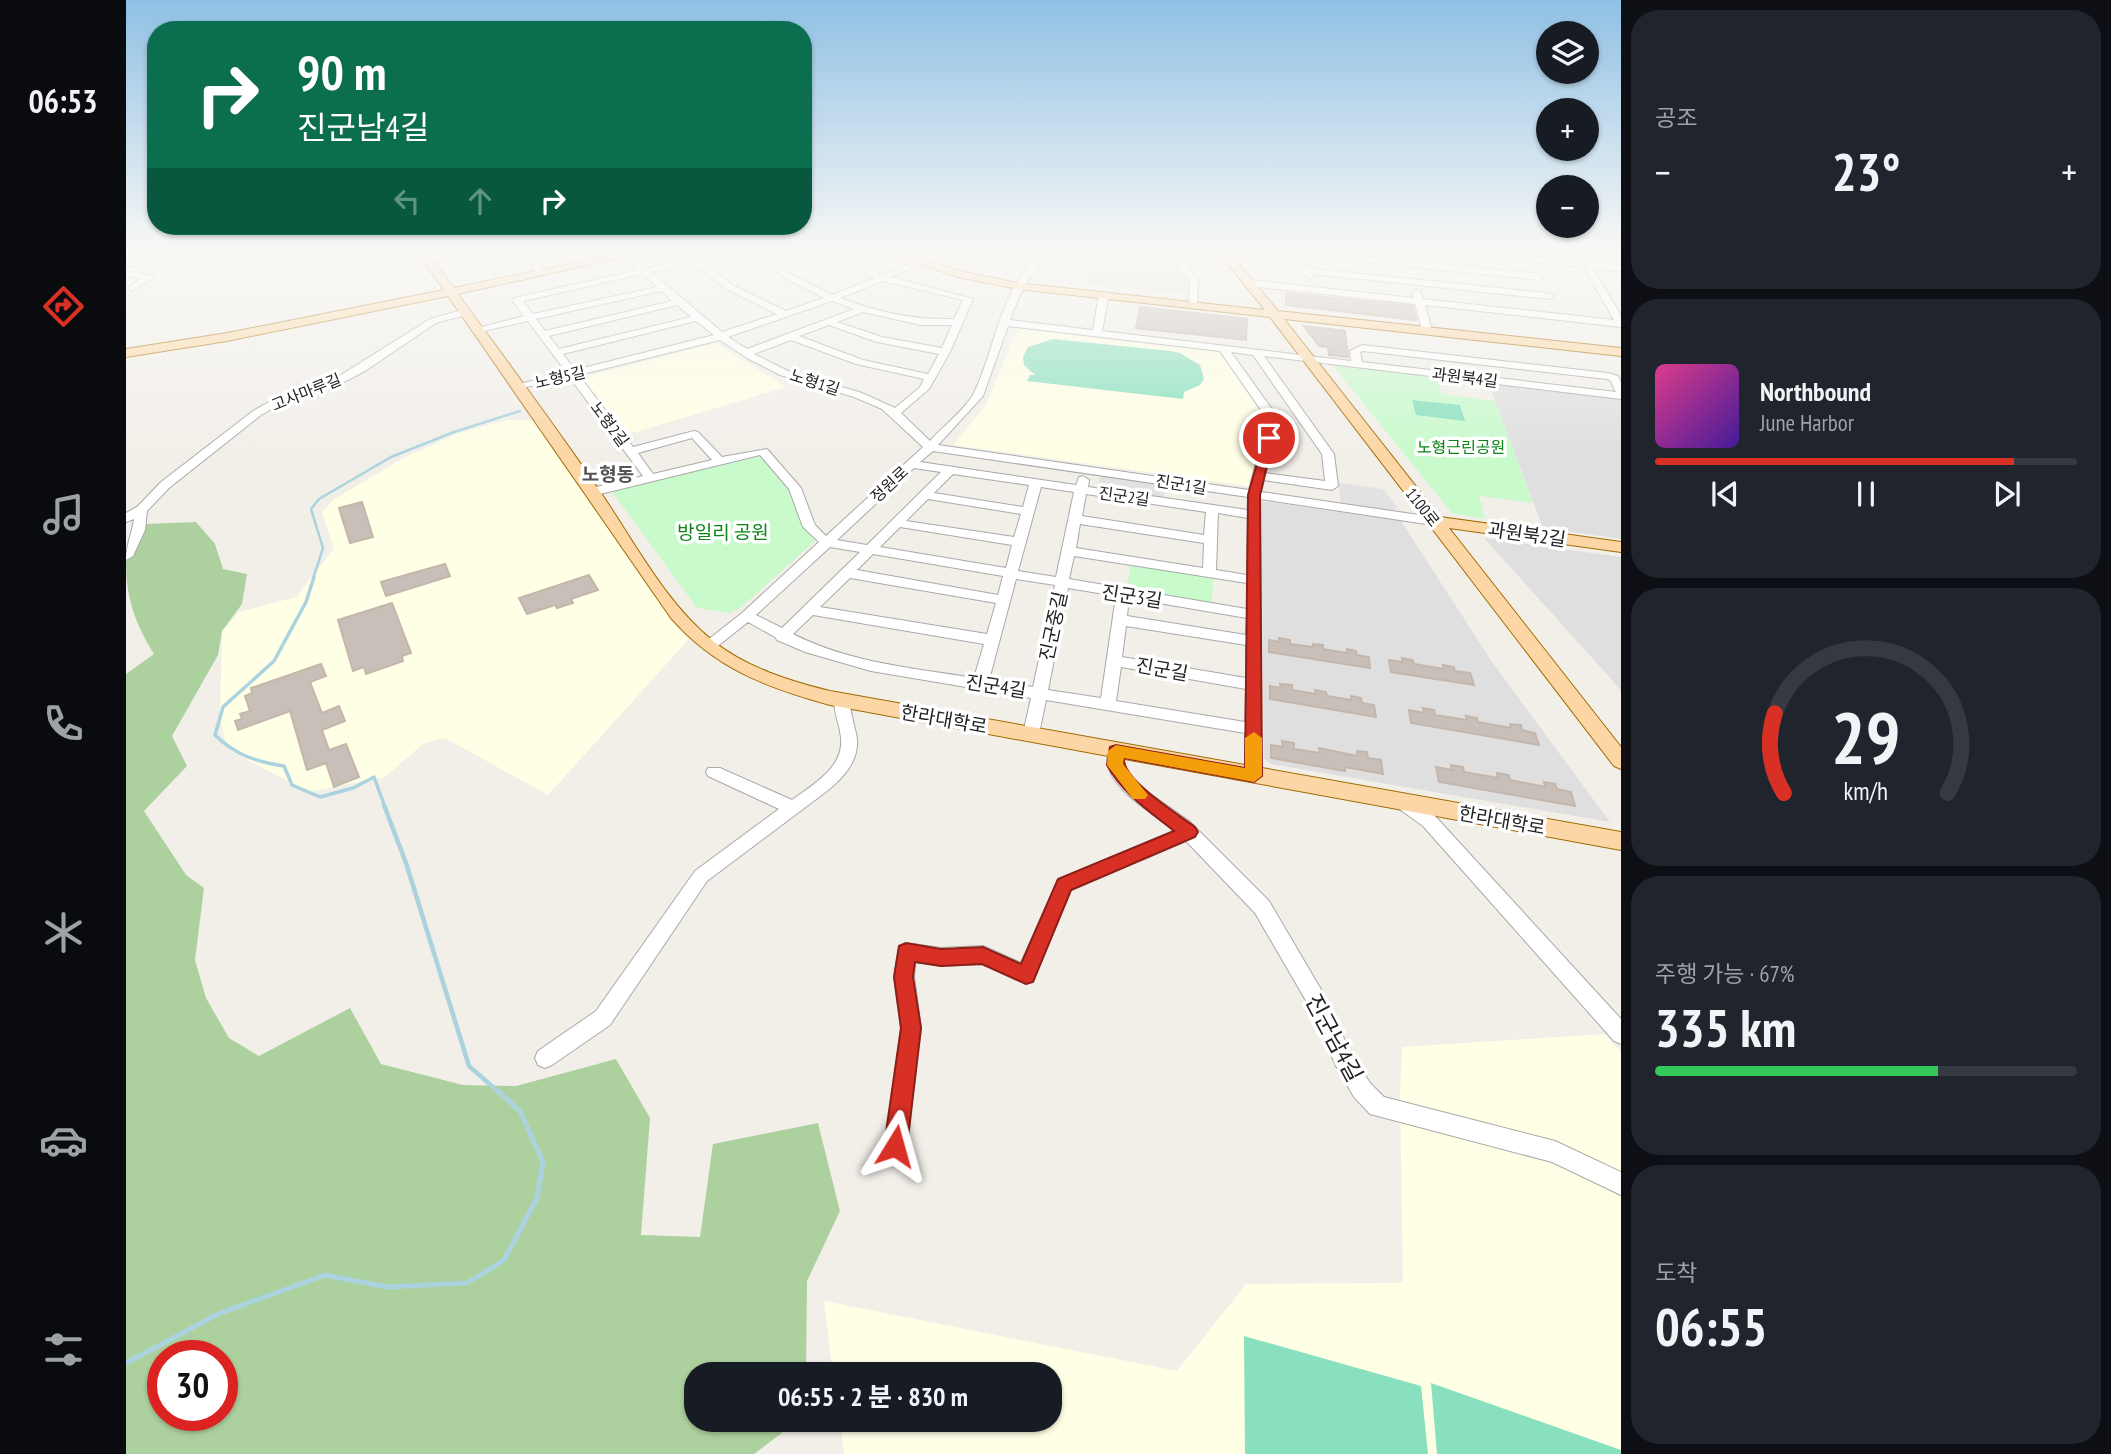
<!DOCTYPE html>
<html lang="ko">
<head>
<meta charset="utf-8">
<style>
  body { margin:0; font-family:"PT Sans Narrow","Noto Sans KR",sans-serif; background:#20242c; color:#f1f3f6; height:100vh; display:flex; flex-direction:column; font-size:26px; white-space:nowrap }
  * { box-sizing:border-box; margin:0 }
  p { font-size:23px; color:#9ea1a6 }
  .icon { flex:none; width:38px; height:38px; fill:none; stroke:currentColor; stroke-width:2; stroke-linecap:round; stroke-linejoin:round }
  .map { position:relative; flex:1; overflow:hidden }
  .details { display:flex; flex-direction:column; gap:10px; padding:10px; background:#0d0f14; width:490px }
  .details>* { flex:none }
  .guide { position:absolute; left:21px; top:21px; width:665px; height:214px; border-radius:28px; box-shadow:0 2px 5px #0004; background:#0b6e4f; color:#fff; overflow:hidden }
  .tools { position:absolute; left:1410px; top:21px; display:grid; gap:14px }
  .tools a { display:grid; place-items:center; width:63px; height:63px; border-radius:50%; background:#171b24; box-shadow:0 2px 5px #0004; font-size:35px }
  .speed { position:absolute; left:21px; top:1340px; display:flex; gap:14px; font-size:35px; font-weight:700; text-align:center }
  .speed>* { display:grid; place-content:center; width:91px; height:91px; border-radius:50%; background:#171b24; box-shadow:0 2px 5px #0004; line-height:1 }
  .speed .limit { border:10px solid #d22; background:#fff; color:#111 }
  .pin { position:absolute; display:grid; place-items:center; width:60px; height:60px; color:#fff; margin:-30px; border:4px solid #fff; border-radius:50%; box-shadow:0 2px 7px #0007 }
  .me { position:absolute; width:77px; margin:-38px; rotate:8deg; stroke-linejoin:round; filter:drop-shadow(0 0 5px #0008) }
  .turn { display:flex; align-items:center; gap:24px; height:147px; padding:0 35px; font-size:32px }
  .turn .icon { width:91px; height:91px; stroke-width:2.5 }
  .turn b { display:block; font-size:49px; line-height:60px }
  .lanes { display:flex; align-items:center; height:66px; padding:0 35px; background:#0003; justify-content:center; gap:35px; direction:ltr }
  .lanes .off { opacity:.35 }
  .big { font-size:52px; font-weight:700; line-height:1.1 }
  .details .card { flex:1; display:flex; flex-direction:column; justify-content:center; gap:10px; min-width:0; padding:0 24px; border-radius:28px; background:#20242c }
  .details .dial { align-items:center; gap:0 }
  .dial svg { height:182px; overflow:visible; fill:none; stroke:#363941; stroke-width:7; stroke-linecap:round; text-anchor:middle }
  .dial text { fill:#f1f3f6; stroke:none }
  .song { display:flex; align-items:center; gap:21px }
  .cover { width:84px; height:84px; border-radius:10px; background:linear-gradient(135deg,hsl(330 70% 55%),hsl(260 70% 35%)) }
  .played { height:7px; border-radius:4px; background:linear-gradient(90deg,#d93025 85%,#363941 85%) }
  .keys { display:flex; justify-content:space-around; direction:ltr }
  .heat { display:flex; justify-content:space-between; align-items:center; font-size:38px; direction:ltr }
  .charge { height:10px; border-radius:5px; background:linear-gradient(90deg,#34c759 67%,#363941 0) }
  .trip { position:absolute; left:558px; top:1362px; width:378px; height:70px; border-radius:28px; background:#171b24; box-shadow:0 2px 5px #0004; font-weight:700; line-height:70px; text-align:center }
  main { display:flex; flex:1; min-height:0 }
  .menu { display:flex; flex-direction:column; width:126px; justify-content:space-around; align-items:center; background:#090b0e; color:#9ea1a6 }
  .menu .icon { width:49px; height:49px }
  .menu .on { color:#d93025 }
  .menu b { font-size:32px; color:#f1f3f6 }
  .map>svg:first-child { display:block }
</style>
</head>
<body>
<main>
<nav class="menu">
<b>06:53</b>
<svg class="icon on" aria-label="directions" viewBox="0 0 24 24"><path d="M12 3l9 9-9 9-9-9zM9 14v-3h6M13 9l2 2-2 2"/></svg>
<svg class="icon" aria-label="music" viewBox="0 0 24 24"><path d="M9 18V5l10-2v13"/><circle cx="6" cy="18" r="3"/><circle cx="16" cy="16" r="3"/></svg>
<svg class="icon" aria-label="phone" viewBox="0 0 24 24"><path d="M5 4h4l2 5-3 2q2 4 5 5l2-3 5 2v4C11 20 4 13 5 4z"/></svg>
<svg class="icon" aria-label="climate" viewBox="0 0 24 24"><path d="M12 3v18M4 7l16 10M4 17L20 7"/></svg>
<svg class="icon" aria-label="car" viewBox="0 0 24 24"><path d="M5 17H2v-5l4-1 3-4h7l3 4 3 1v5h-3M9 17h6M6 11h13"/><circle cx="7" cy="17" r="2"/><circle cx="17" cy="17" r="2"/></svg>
<svg class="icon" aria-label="filters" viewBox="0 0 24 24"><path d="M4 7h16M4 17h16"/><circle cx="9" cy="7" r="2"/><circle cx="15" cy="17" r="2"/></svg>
</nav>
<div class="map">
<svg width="1495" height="1454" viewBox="0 0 1495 1454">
  <rect width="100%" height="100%" fill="#f2efe9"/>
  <g fill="#e0dfdf">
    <path d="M968 253 1041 255 1061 278 1062 294 960 283Z"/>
    <path d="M1362 382 1495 398V539L1417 528Z"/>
    <path d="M1135 501 1275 521 1366 662 1484 822 1145 764 1138 759Z"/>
    <path d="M1358 538 1495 557V691L1486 680Z"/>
  </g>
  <g fill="#ffffe5">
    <path d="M892 328 1096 350 1144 421 1128 487 827 445 860 405Z"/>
    <path d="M590 343 660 387 500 435 455 378Z"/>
    <path d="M381 420H406L562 640 422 795 319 738 298 743 259 777 182 792 101 749 94 718 96 631 113 612 170 597 208 549 196 512 207 500 279 457 333 433Z"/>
    <path d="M1479 1034 1495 1053V1454H718L714 1419H924V1374H707L698 1301 1051 1371 1120 1284 1277 1283 1274 1096 1276 1047Z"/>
  </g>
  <path fill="#add19e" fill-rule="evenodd" d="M70 522 89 544 97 569 121 574 116 604 96 631 92 655 46 736 61 766 18 811 60 875 78 888 69 960 80 998 103 1038 133 1056 224 1008 255 1064 337 1085 390 1086 490 1059 524 1118 515 1235 574 1237 587 1144 692 1123 714 1211 681 1281 680 1374H570V1419H674L628 1454H0V674L28 654C10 625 0 599 0 563 2 550 12 536 18 524ZM37 1356H96V1416H37Z"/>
  <g fill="#c8facc">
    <path d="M382 253H391L403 268 368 277 354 259Z"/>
    <path d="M1213 365 1311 377 1316 394 1369 401 1407 503 1353 496 1359 519 1326 513 1208 367Z"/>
    <path d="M631 457 641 459 663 486 680 531 689 541 613 609 601 613 571 608 487 493 493 488Z"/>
    <path d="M1005 563 1087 577 1086 603 1001 589Z"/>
  </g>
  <g fill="#88e0be">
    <path d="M927 339 1044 351 1054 353 1074 365 1078 379 1074 385 1058 392 1057 399 901 381 904 375H909L898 365 897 357 902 347Z"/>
    <path d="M1286 400 1334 405 1339 421 1290 415Z"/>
    <path d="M1118 1336 1295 1386 1302 1454H1119Z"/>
    <path d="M1305 1383 1495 1450V1454H1311Z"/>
  </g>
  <g fill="#e2e2e2">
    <path d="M974 476 1039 486 1037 498 971 489Z"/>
    <path d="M1212 483 1257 489 1271 507 1267 511 1215 503Z"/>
  </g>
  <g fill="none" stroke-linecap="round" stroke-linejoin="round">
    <path stroke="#aad3df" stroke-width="2.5" d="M187 579 197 548 185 509 193 499 265 457 328 432 394 411"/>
    <path stroke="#aad3df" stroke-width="3.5" d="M188 577 180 602 148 661 97 707 89 735C109 755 131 762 158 766L166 785 194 797 227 788 248 777 259 807"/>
    <path stroke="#aad3df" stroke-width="4.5" d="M258 805 280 863 343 1066 375 1094"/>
    <path stroke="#aad3df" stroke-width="5" d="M0 1363 92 1314 199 1275 261 1287 341 1283 378 1260 411 1198 417 1162 394 1111 373 1092"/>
  </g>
  <g fill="#c7bfb8" stroke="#c4b6ab" stroke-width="2">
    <path d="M1160 293 1287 306 1290 320 1160 305Z"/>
    <path d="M1014 307 1121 319 1120 340 1010 328Z"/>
    <path d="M1178 326 1219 331 1222 357 1203 355 1202 347 1193 346Z"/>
    <path d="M236 502 247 537 224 543 213 508Z"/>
    <path d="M319 564 324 576 260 596 255 582Z"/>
    <path d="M463 575 472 590 445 599 447 603 431 608 429 605 401 614 393 598Z"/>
    <path d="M266 603 285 653 276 656 277 661 240 674 238 667 227 671 212 620Z"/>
    <path d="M1153 638 1164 640V644L1187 647V644L1197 645V649L1221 653V649L1230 651 1231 655 1243 657 1244 668 1143 652V640L1154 642Z"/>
    <path d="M1276 658 1287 660 1288 664 1318 669 1317 665 1328 667 1329 671 1344 673 1348 685 1265 672 1263 660 1277 662Z"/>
    <path d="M195 664 200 676 184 682 196 713 213 706 219 721 196 730 203 750 220 744 233 777 208 787 200 763 181 770 164 711 112 730 109 721 116 719 114 714 124 711 119 696 126 693 125 688Z"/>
    <path d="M1154 684 1166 685V690L1190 694 1189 690 1200 692 1201 696 1225 700V696L1235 698 1236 703 1248 705 1250 717 1144 699V686L1155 688Z"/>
    <path d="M1297 708 1308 710 1309 715 1341 720 1340 716 1351 718 1352 722 1385 728 1384 724 1395 725 1396 730 1409 733 1413 745 1285 723 1283 710 1298 713Z"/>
    <path d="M1156 741 1168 743V749L1194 753 1193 748 1231 756V751L1241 752 1242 758 1255 760 1257 774 1219 767V771L1145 758V745L1157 747Z"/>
    <path d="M1325 765 1337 767 1338 772 1372 778 1371 773 1383 775 1384 780 1419 787 1418 782 1429 784 1431 789 1445 792 1449 806 1313 782 1310 767 1326 770Z"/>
  </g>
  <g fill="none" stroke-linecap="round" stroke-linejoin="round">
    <defs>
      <g id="minor">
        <path d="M19 253H30L0 268V262Z"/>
        <path d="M272 253H298C292 257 278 257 272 253Z"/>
        <path d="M362 253H379L307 269 303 266Z"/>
        <path d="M397 253H405L420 273 419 275H413Z"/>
        <path d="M498 253H504L521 268 587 253H602L575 261 608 286 660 311 698 298 662 280 627 253H636L668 276 706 295 749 278 700 253H711L757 275 811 253H822L765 277 847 299 824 352 803 389 775 413 804 441C817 426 839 410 848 393 871 345 873 289 915 253H924C901 278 896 288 884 320L967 330 973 294 978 291 983 294 976 331 1225 361 1224 351 1236 345 1482 373 1492 376 1495 382V399L1138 356 1208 454 1212 486 1206 490 1138 480 1135 492 1307 517 1313 521 1307 525 1134 499 1135 776 1133 780H1121L1119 776V733L920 700 913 734 905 740 897 734 905 698 745 671 679 652 651 640 649 637 622 622 588 649H578L576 646 578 643 616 613 693 542 677 527 663 489 634 455 466 496 462 495V489L517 476 444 378 390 389V385L440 372 402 321 353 332 348 329 398 316 386 300 388 298 512 270 498 257ZM566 263 602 290 651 314 596 332 525 272ZM517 274 531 287 407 314 397 301ZM757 281 837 300 828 319C787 320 751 312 714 298ZM536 291 546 301 419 331 410 319ZM706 301 728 309 621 349 602 337ZM551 305 565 317 433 349 423 336ZM737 312 795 325H826L816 348 756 337 711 322ZM570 321 588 335 449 370 437 354ZM703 325 751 342 813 354 802 374 737 360 673 336ZM882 326 1094 351 1141 419 1123 490 812 445 857 396ZM594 340 621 358 654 375 728 397 756 409 797 447 700 536 689 525 675 488 641 449 596 457 572 432 568 431 507 447 453 375ZM665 340 730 364 798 379 794 387 769 408 736 393 662 371 628 354ZM1237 351 1481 379 1484 380 1490 392 1236 362 1234 352ZM1105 352 1127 355 1196 454 1199 481 1139 473 1153 419ZM566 438 586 460 527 474 512 453ZM807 451 1122 497V510L962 487 963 480 957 476 953 477 950 485 794 462ZM788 468 815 472 741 545 711 540ZM827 474 903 485 897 507 808 493ZM915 487 948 492 930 577 892 571ZM960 494 1080 512 1078 535 956 516ZM802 499 895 514 888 537 780 521ZM1092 513 1122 518 1121 575 1090 570ZM954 524 1078 543 1077 568 950 548ZM774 527 886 545 880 568 754 547ZM704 547 734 552 656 628 630 615ZM747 554 877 576 872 595 731 570ZM948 556 1121 583V609L943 579ZM724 578 870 603 861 634 694 607ZM890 579 929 585 907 687 863 680ZM942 588 990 596 975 698 922 690ZM1003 598 1121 618 1120 635 1001 616ZM687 615 858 644 848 678C788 668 723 663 667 634ZM1000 626 1120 645V678L996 657ZM995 667 1120 689 1119 722 990 701Z"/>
        <path d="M1043 253H1051L1072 281 1071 306 1063 304 1064 281Z"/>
        <path d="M1158 253H1167L1180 268 1423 293 1428 296 1423 299 1186 274 1188 277 1184 280Z"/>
        <path d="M1173 253H1202L1414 274 1418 277 1414 280 1177 256Z"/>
        <path d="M1338 253H1368L1455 261 1458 257 1464 262 1495 265V271L1467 268 1495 316V327L1299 305 1305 327 1300 330 1295 327 1289 304 1124 286 1120 283 1124 280 1288 298 1286 293 1291 290 1294 291 1297 299 1488 320 1458 267 1342 256Z"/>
        <path d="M0 271 29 276 7 291 2 288 4 286 16 278 0 277Z"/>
        <path d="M340 309 343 310V314L310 323 239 371 218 382 156 403 135 415 43 488 21 511 19 530 7 556 0 560C0 545 6 534 8 519L0 522V513L11 507 35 482 127 411 148 399 210 378 304 319Z"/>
        <path d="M716 695 724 700C724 714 729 726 731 739 733 761 717 778 701 791L581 881 484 1025 426 1065 419 1068 412 1065 409 1058 412 1051 470 1011 569 871 653 809 582 776 580 772 582 768H594L666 800C686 785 718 768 715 738 714 725 708 714 708 700Z"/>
        <path d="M990 745 996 747 998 751 997 765 1002 773 1020 791 1063 821 1143 901 1200 998 1224 1052 1244 1083 1258 1097 1429 1141 1495 1172V1195L1426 1162 1244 1114 1228 1097 1210 1066 1186 1011 1129 913 1060 841 945 890 907 981 900 984 856 964 815 966 789 962 788 977 795 1028 781 1146 778 1154 770 1157 762 1154 759 1146 775 1028 768 977 773 946 780 943 815 948 857 946 895 963 932 880 1050 830C1027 814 968 781 984 747Z"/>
        <path d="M1278 796 1309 816 1495 1019V1044L1488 1041 1297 826 1272 808 1270 803 1272 798Z"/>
      </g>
      <g id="major">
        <path d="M292 253H302L328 288 496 253H516L332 294C380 360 429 426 475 493 509 543 539 602 587 641 621 668 664 681 704 691L1495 832V850L704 705C640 687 590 669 545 618L322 296 101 341 0 357V349L101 333 318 290Z"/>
        <path d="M761 253H777L838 272 892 283 1139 310 1093 253H1104L1152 311 1495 348V356L1158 319 1314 517 1495 542V552L1323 528 1495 747V769L1488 766 1144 317 892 289 832 277Z"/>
      </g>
    </defs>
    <use href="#minor" stroke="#a9a9a9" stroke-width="2"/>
    <use href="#major" stroke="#a06b00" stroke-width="2"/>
    <use href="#minor" fill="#fff" fill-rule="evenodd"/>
    <use href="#major" fill="#fcd6a4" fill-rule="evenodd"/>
  </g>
  <linearGradient id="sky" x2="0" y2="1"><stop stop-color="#8fc0e4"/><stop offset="0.55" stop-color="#f9f8f5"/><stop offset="1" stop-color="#f9f8f5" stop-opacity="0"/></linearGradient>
  <rect width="1495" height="457" fill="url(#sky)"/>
  <path fill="#d93025" stroke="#8d1f18" stroke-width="2" d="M1139 435 1148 438 1134 495 1136 776 1128 782 998 758C996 780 1052 814 1069 827L1072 832 1069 837 945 890 907 982 900 984 856 964 815 966 789 962 787 977 795 1028 781 1146 777 1154 769 1157 762 1154 758 1146 775 1028 768 977 773 946 780 943 815 949 857 947 895 964 932 879 1048 831C1023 811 997 794 981 765L984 747 990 745 1119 768 1122 495Z"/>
  <path fill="#f59e0b" d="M1128 732 1136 738V776L1128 782 998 758 997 764 1022 795 1019 799H1007L981 765 982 751 990 745 1119 768V738Z"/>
  <g text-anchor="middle" stroke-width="7" stroke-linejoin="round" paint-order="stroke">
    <g font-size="16" fill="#222" stroke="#fff">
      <text transform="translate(434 377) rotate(-13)" y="6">노형5길</text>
      <text transform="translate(1339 377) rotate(7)" y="6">과원북4길</text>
      <text transform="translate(689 382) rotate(18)" y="6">노형1길</text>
      <text transform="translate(180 392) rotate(-22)" y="6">고사마루길</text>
      <text transform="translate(484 424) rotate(53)" y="6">노형2길</text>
      <text transform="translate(763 484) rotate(-43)" y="6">정원로</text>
      <text transform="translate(1055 484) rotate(9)" y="6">진군1길</text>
      <text transform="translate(998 496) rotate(8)" y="6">진군2길</text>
      <text transform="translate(1297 507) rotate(52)" y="6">1100로</text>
    </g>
    <g font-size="16" fill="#0c8416" stroke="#fff">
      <text x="1335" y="453">노형근린공원</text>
    </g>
    <g font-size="19" font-weight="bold" fill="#555" stroke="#fff">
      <text x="482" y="481">노형동</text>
    </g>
    <g font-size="19" fill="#0c8416" stroke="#fff">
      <text x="597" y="539">방일리 공원</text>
    </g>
    <g font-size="19" fill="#222" stroke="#fff">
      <text transform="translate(1401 534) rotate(8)" y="7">과원북2길</text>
      <text transform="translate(1006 596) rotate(9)" y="7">진군3길</text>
      <text transform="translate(927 626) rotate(-78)" y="7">진군중길</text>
      <text transform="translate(1036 669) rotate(10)" y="7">진군길</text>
      <text transform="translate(870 686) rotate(9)" y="7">진군4길</text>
      <text transform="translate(818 719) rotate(10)" y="7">한라대학로</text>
      <text transform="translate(1376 820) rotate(10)" y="7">한라대학로</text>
    </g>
    <g font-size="23" fill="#222" stroke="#fff">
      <text transform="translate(1208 1038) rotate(62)" y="8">진군남4길</text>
    </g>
  </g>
</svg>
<div class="tools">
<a><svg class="icon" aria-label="layers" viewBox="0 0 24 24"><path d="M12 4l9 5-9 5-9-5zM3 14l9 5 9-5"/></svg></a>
<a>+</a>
<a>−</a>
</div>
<div class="speed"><div class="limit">30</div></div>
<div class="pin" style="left:1143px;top:438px;background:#d93025"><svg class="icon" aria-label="arrive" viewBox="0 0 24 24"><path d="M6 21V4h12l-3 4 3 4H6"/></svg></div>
<svg class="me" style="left:769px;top:1146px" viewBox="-20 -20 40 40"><path d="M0-17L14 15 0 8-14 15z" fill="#d93025" stroke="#fff" stroke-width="4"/></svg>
<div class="trip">06:55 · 2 분 · 830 m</div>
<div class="guide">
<div class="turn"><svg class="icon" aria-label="right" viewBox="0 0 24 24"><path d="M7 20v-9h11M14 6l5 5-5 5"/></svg><div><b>90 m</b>진군남4길</div></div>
<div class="lanes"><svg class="icon off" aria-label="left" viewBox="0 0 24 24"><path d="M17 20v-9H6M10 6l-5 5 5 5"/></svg><svg class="icon off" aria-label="ahead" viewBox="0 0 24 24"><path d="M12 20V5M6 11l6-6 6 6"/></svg><svg class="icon" aria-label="right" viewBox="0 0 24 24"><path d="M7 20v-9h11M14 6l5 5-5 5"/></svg></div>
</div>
</div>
<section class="details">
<div class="card"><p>공조</p>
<div class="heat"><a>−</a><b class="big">23°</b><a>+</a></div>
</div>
<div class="card">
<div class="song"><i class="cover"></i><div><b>Northbound</b><p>June Harbor</p></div></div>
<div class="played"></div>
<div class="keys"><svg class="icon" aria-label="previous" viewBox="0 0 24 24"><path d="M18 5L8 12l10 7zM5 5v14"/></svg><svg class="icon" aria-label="pause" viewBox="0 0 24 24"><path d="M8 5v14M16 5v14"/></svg><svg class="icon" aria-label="next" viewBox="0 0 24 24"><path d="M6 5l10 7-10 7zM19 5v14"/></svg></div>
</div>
<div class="card dial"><svg viewBox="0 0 100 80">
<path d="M14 69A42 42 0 1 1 86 69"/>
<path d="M14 69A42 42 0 0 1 10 34" stroke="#d93025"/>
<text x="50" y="56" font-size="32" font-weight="700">29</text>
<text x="50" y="72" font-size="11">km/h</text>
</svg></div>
<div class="card"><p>주행 가능 · 67%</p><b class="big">335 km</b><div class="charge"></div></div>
<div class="card"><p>도착</p><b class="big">06:55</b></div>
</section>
</main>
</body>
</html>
